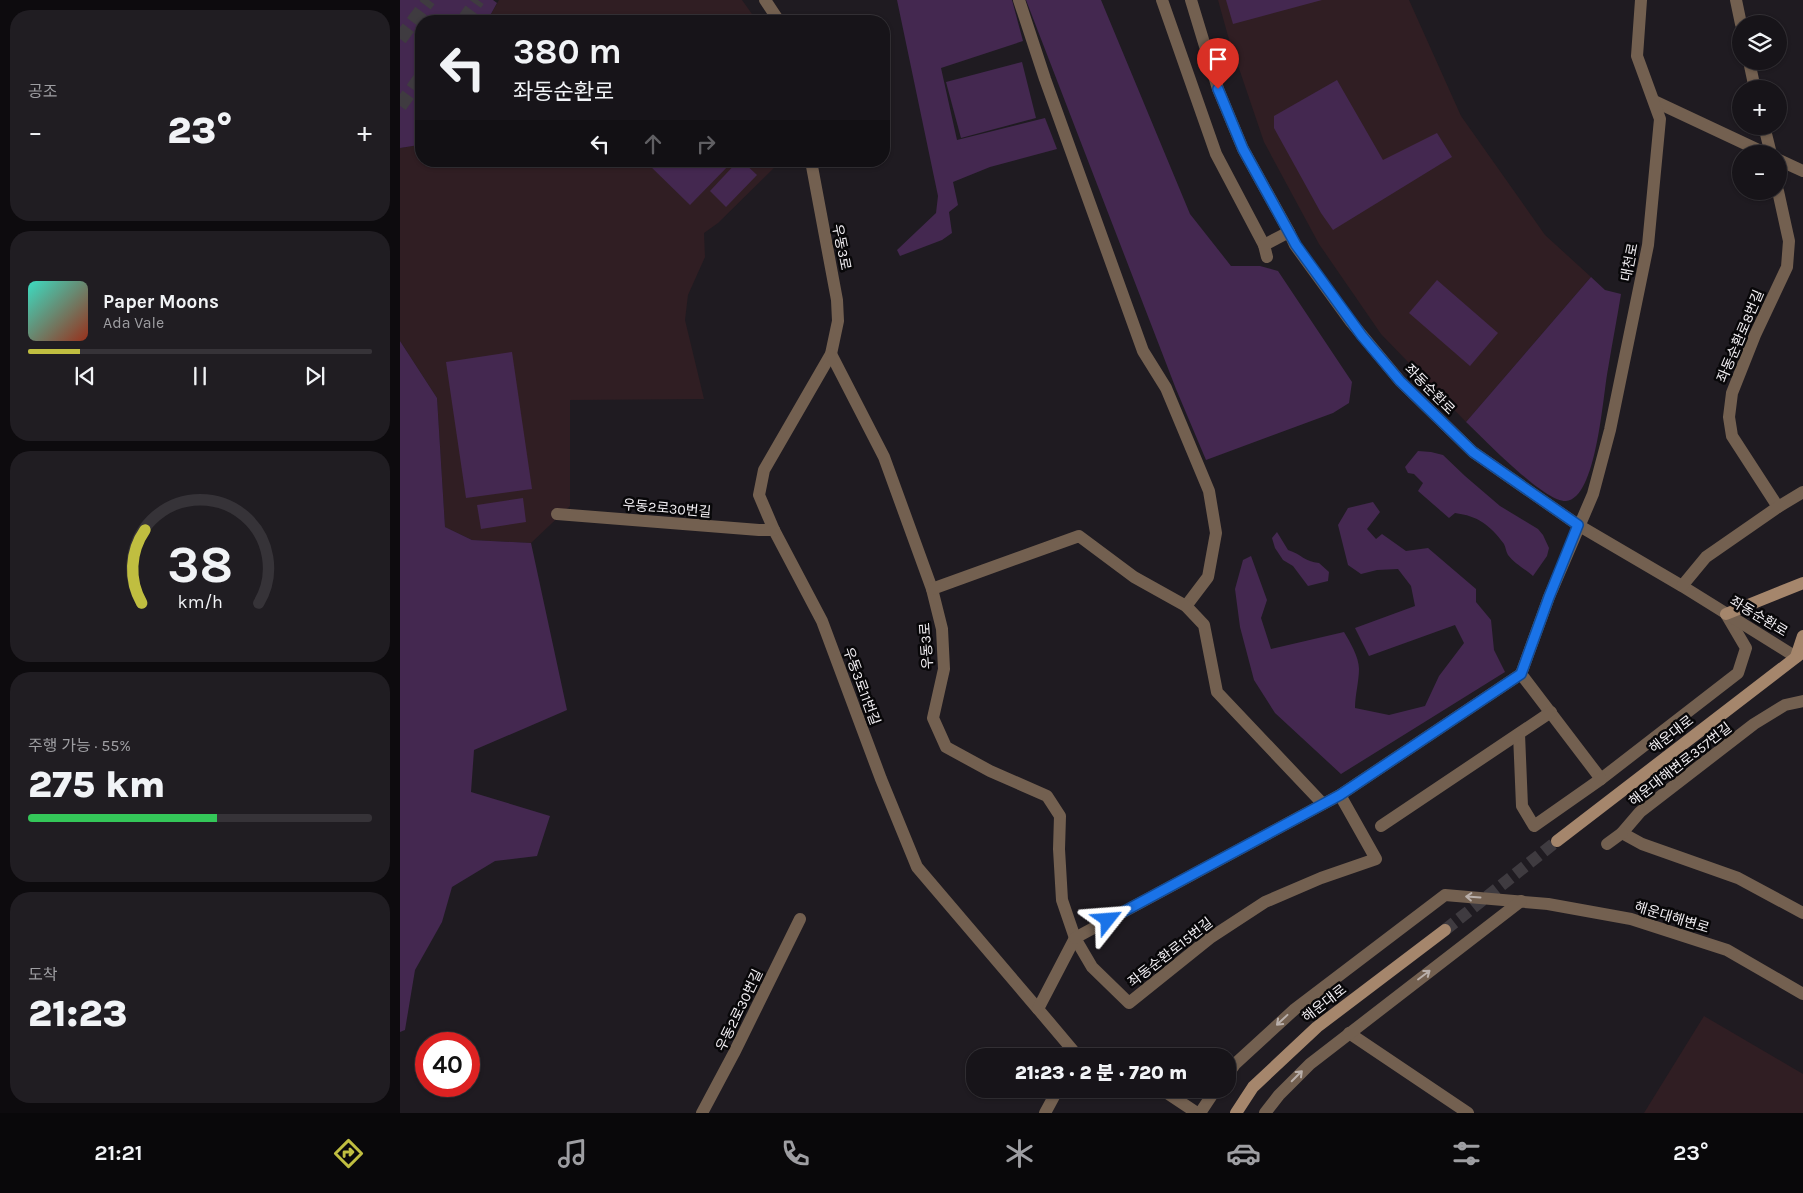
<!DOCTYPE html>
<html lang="ko">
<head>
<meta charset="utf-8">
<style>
  body { margin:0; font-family:Karla,"Noto Sans KR",sans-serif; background:#201d22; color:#f1f3f6; height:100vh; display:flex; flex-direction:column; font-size:19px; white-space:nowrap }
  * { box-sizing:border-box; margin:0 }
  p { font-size:16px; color:#9e9ea2 }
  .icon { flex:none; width:28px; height:28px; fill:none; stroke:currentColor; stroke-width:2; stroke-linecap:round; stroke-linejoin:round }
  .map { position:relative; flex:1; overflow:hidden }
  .side { display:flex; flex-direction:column; gap:10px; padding:10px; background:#0d0b0e; width:400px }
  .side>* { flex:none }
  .guide { position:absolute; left:15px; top:15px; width:475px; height:152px; border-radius:20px; box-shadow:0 1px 4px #0004,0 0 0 1px #363338; background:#171419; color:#f1f3f6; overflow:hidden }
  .fabs { position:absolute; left:1332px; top:15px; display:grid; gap:10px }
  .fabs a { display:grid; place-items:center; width:55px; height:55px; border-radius:50%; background:#171419; box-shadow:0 1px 4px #0004,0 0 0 1px #363338; font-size:25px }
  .speed { position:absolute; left:15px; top:1032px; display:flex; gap:10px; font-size:25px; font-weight:700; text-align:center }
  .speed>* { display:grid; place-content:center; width:65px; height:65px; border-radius:50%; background:#171419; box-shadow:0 1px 4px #0004,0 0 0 1px #363338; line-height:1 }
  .speed .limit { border:8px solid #d22; background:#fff; color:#111 }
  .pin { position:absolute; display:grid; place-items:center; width:42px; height:42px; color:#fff; margin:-51px -21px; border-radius:50% 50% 50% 0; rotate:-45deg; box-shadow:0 0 5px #0007 }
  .pin .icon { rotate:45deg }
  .me { position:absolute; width:55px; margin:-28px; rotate:62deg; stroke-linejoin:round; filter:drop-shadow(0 0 4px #0008) }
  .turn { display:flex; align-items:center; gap:18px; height:105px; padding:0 15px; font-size:22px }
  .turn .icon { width:65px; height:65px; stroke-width:2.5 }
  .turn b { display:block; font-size:35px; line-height:42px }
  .lanes { display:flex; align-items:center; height:48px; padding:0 15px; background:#0003; justify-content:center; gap:25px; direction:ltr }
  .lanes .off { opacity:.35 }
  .big { font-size:38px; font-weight:800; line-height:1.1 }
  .side .tile { flex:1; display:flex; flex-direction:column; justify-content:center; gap:8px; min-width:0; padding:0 18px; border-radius:20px; background:#201d22 }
  .side .dial { align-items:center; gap:0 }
  .dial svg { height:130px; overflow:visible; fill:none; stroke:#363338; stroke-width:7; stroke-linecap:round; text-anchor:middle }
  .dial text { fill:#f1f3f6; stroke:none }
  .song { display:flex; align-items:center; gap:15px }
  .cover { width:60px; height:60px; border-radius:8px; background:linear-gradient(135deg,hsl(170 70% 55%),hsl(10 70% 35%)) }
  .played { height:5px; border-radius:2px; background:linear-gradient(90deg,#c0be40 15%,#363338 15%) }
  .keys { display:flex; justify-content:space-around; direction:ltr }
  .heat { display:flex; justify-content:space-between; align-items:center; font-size:28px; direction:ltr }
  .charge { height:8px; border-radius:4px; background:linear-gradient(90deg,#34c759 55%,#363338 0) }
  .trip { position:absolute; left:566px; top:1048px; width:270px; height:50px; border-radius:20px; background:#171419; box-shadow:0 1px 4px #0004,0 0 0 1px #363338; font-weight:800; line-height:50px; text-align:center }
  .tab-bar { display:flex; height:80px; justify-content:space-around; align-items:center; background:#09080a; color:#9e9ea2 }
  .tab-bar .icon { width:35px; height:35px }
  .tab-bar .on { color:#c0be40 }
  .tab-bar b { font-size:22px; color:#f1f3f6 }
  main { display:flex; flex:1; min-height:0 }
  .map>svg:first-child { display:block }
</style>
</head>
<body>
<main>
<section class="side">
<div class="tile"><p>공조</p>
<div class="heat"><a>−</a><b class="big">23°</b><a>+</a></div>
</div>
<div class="tile">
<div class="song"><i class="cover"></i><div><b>Paper Moons</b><p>Ada Vale</p></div></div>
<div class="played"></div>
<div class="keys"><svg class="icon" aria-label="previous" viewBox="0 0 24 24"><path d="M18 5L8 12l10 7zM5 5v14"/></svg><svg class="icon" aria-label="pause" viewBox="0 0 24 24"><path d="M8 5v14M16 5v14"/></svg><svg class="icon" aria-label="next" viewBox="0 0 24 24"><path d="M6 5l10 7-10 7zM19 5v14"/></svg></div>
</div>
<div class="tile dial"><svg viewBox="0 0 100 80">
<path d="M14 69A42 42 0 1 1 86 69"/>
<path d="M14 69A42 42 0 0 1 16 24" stroke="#c0be40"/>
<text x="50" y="56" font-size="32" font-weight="700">38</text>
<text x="50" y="72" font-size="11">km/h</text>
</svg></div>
<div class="tile"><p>주행 가능 · 55%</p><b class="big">275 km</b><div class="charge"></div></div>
<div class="tile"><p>도착</p><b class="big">21:23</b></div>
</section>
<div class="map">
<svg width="1403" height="1113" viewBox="0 0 1403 1113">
  <rect width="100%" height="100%" fill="#1f1b21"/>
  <g fill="#301e23">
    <path d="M99 0H342L357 21H87Z"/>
    <path d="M818 0H1009L1061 116 1145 235 1191 277 1066 422 981 334 919 244 864 142 828 36Z"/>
    <path d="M21 141V161H381L318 223 304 233 305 257 288 295 285 320 304 399 170 400V506L131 543 72 540 45 527 37 398 0 341V148L19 145Z"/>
    <path d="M1304 1016 1403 1074V1113H1244Z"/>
  </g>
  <g fill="#442850">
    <path d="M0 0H93L97 3 87 21H21V141L19 145 0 148Z"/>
    <path d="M497 0H612L623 41 541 68 557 140 645 118 657 149 590 167 553 182 558 205 549 212 552 233 542 240 500 256 497 250 536 213 538 196Z"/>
    <path d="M626 0H701L790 214 831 266H860L878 271 952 382 949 403 933 413 806 460 776 389Z"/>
    <path d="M826 0H922L833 24Z"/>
    <path d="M622 62 636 118 561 138 546 82Z"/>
    <path d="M937 80 983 160 1037 133 1052 157 933 230 921 213 874 128V116Z"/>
    <path d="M245 161H333L290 205Z"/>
    <path d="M338 161H342L357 175 326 207 310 191Z"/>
    <path d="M1191 277 1205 290 1221 294C1217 319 1212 344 1208 369 1203 393 1197 499 1166 501 1144 502 1084 439 1066 422Z"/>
    <path d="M1037 280 1098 333 1070 366 1009 313Z"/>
    <path d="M0 341 37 398 45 527 72 540 131 543 167 710 74 750 71 792 150 816 137 856 95 861 52 887 42 922 15 970 5 1030 0 1032Z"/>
    <path d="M112 352 132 489 66 498 46 362Z"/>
    <path d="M1018 451 1031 452 1043 455 1065 476 1100 506 1138 529 1143 535 1149 548 1147 556 1133 576C1126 570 1114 563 1108 555 1106 552 1106 548 1104 544 1090 525 1078 516 1055 513L1049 518 1018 491 1023 483 1014 474 1008 473 1005 467Z"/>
    <path d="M123 498 126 522 81 529 77 505Z"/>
    <path d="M973 502 980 512 967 529 976 539 982 534 1006 551 1028 548 1076 589V602L1091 620 1094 650 1105 672 941 774 875 713 854 680 840 627 835 589 843 560 851 556 867 600 861 618 871 649 944 632C950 642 959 657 959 669 959 681 955 695 955 708L989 715 1025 706 1039 676 1064 643 1055 625 969 656 955 628 1015 606 1011 586 998 569 977 570 961 574 948 565 938 525 948 508Z"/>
    <path d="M877 532 888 550C901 554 905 562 919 563L929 572 928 581 908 586 893 566 883 560 875 548 872 538Z"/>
  </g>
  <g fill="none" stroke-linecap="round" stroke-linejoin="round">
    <path stroke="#3f3b40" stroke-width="12" stroke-dasharray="12 6" stroke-linecap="butt" d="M1045 930 1157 841"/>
    <g stroke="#3f3b40" stroke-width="14" stroke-dasharray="14 7" stroke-linecap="butt">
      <path d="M63 21 78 0"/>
      <path d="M0 39 29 0"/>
      <path d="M0 106 21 77"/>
    </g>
    <g stroke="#736050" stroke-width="12">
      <path d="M365 0 379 21"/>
      <path d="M619 0 645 79 743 351 766 388 809 491 816 533 808 577 786 606"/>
      <path d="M762 0 816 154 864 245"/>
      <path d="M1336 0 1341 24"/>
      <path d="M1349 61 1355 89"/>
      <path d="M1254 101 1367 154"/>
      <path d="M1364 126 1371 154"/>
      <path d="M1379 160 1403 171"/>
      <path d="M411 161 437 300 438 321 431 354 364 470 359 495 374 530 422 621 481 779 517 867 638 1009"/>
      <path d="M1378 191 1389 241 1387 267 1355 335 1332 393 1329 417 1332 436 1378 507"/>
      <path d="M867 257 864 245 889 232"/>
      <path d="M431 354 484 457 532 589 542 629 544 669 533 718 546 747 590 771 647 796 660 816 659 849 662 900 675 938 692 967 729 1003 810 938 865 902 921 878 976 859 940 795"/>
      <path d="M157 514 359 530H374"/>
      <path d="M532 589 679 536 734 577 786 606 804 625 817 692 923 804"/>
      <path d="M1121 674 1201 779 1338 673 1346 648 1326 614"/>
      <path d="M1403 701 1385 705 1354 724 1240 812 1222 833 1242 844 1338 878 1403 913"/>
      <path d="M1119 734 1122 806 1134 826 1201 779"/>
      <path d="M981 826 1151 712"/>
      <path d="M1207 844 1222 833"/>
      <path d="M675 938 638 1009 676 1054 680 1056"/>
      <path d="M949 1033 1068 1113"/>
      <path d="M761 1089 797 1113"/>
      <path d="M302 1113 334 1053 400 919"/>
    </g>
    <g stroke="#736050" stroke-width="12">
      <path d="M791 0 818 89 843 149 889 232 895 245 951 322 1000 381 1073 452 1178 525 1282 586 1396 657"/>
      <path d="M1282 586 1306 557 1378 507 1403 492"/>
      <path d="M675 938 940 795 1121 674 1149 597 1193 494 1210 430 1248 245 1260 119 1237 56 1241 0"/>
      <path d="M675 1056 676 1054"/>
      <path d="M828 1074 835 1064 895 1009 1045 895 1148 904 1231 919 1327 950 1403 994"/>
      <path d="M645 1113 658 1089"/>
      <path d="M800 1113 816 1089"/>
      <path d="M865 1113 879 1095 910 1064 1121 901"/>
    </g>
    <g stroke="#a5866c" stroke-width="12">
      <path d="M1326 614 1403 583"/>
      <path d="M1396 657 1403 636"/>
      <path d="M1157 841 1403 652"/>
      <path d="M836 1113 853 1087 917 1027 1045 930"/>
    </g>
  </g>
  <defs><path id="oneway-shaft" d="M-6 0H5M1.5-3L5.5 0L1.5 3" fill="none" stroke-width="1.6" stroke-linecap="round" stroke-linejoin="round" transform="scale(1.25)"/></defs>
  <g stroke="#b9afaa">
    <use href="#oneway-shaft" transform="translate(1073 897) rotate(-176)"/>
    <use href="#oneway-shaft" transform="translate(1024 975) rotate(-37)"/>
    <use href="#oneway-shaft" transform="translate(882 1020) rotate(137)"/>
    <use href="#oneway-shaft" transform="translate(897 1076) rotate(-45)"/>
  </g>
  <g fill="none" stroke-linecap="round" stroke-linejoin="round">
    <defs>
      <path id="route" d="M708 920 940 795 1121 674 1149 597 1178 525 1073 452 1000 381 962 336 896 245 843 149 818 89"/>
    </defs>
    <use href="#route" stroke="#114b97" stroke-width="12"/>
    <use href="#route" stroke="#1a73e8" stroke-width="9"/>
  </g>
  <g text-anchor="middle" stroke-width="5" stroke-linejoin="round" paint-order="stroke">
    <g font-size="14" fill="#f2eff3" stroke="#080709">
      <text transform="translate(442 247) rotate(79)" y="5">우동3로</text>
      <text transform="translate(1229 262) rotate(-79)" y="5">대천로</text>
      <text transform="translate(1340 336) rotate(-67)" y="5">좌동순환로8번길</text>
      <text transform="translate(1030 389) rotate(45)" y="5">좌동순환로</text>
      <text transform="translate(267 508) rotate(5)" y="5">우동2로30번길</text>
      <text transform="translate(1359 616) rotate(31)" y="5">좌동순환로</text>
      <text transform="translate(526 646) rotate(-94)" y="5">우동3로</text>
      <text transform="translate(462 686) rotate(70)" y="5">우동3로11번길</text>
      <text transform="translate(1271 734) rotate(-38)" y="5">해운대로</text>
      <text transform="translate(1280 764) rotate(-38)" y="5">해운대해변로357번길</text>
      <text transform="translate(1272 917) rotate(17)" y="5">해운대해변로</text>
      <text transform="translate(770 952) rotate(-38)" y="5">좌동순환로15번길</text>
      <text transform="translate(924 1003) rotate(-38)" y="5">해운대로</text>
      <text transform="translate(339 1010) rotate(-64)" y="5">우동2로30번길</text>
    </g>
  </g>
</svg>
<div class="fabs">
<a><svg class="icon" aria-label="layers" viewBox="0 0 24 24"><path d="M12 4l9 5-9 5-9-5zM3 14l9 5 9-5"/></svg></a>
<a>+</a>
<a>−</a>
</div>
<div class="speed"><div class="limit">40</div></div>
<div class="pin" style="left:818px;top:89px;background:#d93025"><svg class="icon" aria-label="arrive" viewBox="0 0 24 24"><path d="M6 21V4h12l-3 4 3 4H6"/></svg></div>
<svg class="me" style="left:708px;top:920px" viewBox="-20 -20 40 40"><path d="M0-17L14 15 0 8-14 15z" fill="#1a73e8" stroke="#fff" stroke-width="4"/></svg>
<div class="trip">21:23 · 2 분 · 720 m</div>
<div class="guide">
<div class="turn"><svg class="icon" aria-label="left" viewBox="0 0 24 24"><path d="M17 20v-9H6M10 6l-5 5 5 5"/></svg><div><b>380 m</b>좌동순환로</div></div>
<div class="lanes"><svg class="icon" aria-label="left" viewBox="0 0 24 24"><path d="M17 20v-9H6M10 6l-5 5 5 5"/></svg><svg class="icon off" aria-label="ahead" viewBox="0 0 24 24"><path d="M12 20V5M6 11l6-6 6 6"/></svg><svg class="icon off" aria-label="right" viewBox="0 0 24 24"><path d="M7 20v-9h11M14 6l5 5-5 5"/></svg></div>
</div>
</div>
</main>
<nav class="tab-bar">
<b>21:21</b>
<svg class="icon on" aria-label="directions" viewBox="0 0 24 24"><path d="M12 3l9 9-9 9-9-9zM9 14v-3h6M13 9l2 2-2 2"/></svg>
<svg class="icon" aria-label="music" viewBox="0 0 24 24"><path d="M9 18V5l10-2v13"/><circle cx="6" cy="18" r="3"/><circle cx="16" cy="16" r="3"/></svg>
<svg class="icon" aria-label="phone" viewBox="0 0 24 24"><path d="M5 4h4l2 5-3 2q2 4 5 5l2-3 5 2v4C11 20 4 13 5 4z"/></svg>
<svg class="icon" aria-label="climate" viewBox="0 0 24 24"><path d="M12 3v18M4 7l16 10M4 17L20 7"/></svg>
<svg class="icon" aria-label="car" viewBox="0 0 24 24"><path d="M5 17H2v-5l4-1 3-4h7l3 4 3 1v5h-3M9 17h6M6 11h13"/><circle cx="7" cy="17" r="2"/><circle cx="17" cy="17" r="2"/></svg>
<svg class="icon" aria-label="filters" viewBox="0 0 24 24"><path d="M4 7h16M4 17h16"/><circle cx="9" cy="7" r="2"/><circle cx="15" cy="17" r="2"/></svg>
<b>23°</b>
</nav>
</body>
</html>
